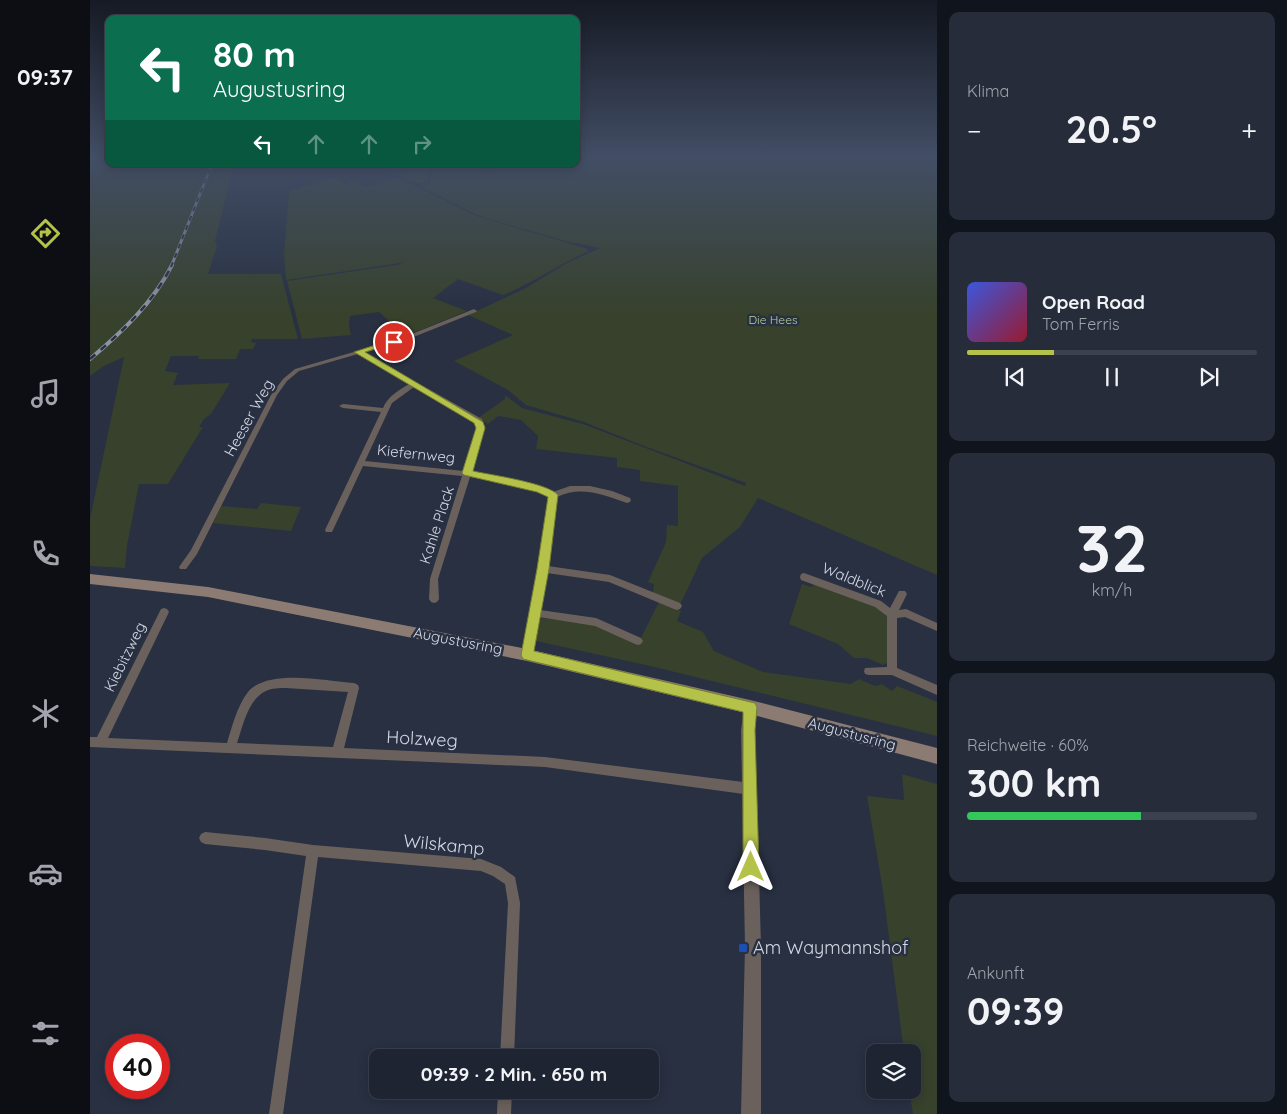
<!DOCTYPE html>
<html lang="de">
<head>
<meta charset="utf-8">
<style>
  body { margin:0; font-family:Quicksand,sans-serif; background:#262c3a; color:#f1f3f6; height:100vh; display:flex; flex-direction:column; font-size:19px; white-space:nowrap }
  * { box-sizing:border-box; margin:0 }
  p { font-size:16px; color:#a1a4ac }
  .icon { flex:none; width:28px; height:28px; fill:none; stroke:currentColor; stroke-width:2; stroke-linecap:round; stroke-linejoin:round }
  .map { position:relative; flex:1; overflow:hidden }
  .side { display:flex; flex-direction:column; gap:12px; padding:12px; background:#10141c; width:350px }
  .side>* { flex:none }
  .guide { position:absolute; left:15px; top:15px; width:475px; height:152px; border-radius:10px; box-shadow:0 2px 12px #0003,0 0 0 1px #3c414d; background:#0b6e4f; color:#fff; overflow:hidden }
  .tools { position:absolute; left:776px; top:1044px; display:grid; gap:10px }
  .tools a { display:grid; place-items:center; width:55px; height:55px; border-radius:10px; background:#1e2432; box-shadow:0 2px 12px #0003,0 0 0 1px #3c414d; font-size:25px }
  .speed { position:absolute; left:15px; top:1034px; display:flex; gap:10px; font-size:25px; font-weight:700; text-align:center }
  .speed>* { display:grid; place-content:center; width:65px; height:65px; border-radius:50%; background:#1e2432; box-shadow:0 2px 12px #0003,0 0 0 1px #3c414d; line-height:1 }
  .speed .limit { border:8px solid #d22; background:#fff; color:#111 }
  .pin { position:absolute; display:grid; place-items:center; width:42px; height:42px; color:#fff; margin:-21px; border:2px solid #fff; border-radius:50%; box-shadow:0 1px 5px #0007 }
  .me { position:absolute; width:55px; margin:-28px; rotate:0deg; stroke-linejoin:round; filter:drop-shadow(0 0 4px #0008) }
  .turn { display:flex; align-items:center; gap:18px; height:105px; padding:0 25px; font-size:22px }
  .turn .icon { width:65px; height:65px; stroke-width:2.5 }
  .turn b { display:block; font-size:35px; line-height:42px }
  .lanes { display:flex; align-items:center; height:48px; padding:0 25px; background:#0003; justify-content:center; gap:25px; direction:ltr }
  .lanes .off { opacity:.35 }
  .big { font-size:38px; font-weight:800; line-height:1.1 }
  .side .card { flex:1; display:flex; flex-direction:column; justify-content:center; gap:8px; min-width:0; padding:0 18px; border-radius:10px; background:#262c3a }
  .side .dial { align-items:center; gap:0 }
  .dial b { font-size:65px; line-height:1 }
  .song { display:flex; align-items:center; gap:15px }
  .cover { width:60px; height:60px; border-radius:8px; background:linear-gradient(135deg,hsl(230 70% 55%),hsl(350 70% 35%)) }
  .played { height:5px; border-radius:2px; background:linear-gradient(90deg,#b4c24a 30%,#3c414d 30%) }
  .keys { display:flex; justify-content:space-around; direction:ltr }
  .heat { display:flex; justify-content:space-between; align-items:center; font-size:28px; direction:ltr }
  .charge { height:8px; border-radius:4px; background:linear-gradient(90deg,#34c759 60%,#3c414d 0) }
  .trip { position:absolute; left:279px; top:1049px; width:290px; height:50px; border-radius:10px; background:#1e2432; box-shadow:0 2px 12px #0003,0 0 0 1px #3c414d; font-weight:800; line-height:50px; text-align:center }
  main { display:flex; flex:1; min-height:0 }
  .tabs { display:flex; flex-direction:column; width:90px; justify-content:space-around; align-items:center; background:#0c0e14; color:#a1a4ac }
  .tabs .icon { width:35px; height:35px }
  .tabs .current { color:#b4c24a }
  .tabs b { font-size:22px; color:#f1f3f6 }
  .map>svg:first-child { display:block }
</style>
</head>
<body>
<main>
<nav class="tabs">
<b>09:37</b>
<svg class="icon current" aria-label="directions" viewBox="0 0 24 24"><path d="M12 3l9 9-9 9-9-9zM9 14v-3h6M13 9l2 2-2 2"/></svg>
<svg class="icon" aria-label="music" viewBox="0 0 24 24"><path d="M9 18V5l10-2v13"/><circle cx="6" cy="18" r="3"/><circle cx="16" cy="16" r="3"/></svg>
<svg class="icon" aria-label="phone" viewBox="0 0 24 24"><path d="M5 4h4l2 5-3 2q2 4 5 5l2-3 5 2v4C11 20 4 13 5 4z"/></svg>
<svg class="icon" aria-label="climate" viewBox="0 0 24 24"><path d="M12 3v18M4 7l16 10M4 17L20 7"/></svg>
<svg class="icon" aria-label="car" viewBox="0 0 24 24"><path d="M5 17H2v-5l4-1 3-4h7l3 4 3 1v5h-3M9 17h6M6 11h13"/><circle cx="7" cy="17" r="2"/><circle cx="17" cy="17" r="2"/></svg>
<svg class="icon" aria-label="filters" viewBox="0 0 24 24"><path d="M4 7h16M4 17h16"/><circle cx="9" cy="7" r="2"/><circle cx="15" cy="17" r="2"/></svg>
</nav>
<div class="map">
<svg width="847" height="1114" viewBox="0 0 847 1114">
  <rect width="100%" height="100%" fill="#283042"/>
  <path fill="#2e3850" d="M119 164H123L82 269 73 285 48 315 0 361V357L29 330 65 290 85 252Z"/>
  <g fill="#3d3444">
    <path d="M285 164H336L306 174Z"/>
    <path d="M347 164H422L415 167 379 171 357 169Z"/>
  </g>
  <g fill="#37412c">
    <path d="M19 157V164H119C105 201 88 260 65 291 46 315 23 338 0 357V163Z"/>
    <path d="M486 157H847V575L668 498 650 527 612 558 590 605 568 597 563 592 564 584 558 582 576 542 577 525 588 526V486L550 481V470L527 467V458L446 449 448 436 431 420 408 416 398 424 388 418 415 399V395L432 408 493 424 655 486 656 483 554 446 494 422 436 405 418 390 364 361 423 335 378 315 436 288 475 264 510 248 475 241 399 219 385 214 330 186 340 184 344 164C348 165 350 167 355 168 375 172 403 173 422 164H486Z"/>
    <path d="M123 164H144L125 241 127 246 118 274H191L208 339H162L161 342 166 343 163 349H150L146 359H108L109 356H81L75 371 88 373 83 385 140 383 121 414 114 419 109 427H113L78 484H49L37 546 35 568 0 566V519L34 357 14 366 0 376V361C31 334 61 305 82 269Z"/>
    <path d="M336 164H340L337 182C326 186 316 179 306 174Z"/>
    <path d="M248 176 255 185 265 180 275 187 309 178 386 216 495 248 499 251C469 264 443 283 413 295L368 279 343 298 377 311 316 336 289 312 260 316 259 326 261 335 212 339 197 281 313 264 310 263 196 280 194 255 199 191Z"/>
    <path d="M171 503 211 507 201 531 123 523 131 506 167 509Z"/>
    <path d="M712 584 721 587 725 584 787 607 795 613 798 618 797 663 793 665 777 658H764L748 644 699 624Z"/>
    <path d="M569 602 591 611 587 621 613 632 624 651 673 672 761 684 769 679 785 686 792 684 802 691 807 686 847 702V736L560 666 446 641 447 624 452 618 496 623 551 638Z"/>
    <path d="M812 774 847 784V1114H823L819 1090H822V1052H814L793 891 777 796 814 800Z"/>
  </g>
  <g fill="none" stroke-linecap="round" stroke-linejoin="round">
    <g fill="#6b615c" fill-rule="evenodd">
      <path d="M384 309 387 311 386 312 316 340 274 353 392 419 395 428 381 472 431 481 463 492 480 486H500L522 491 540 498 541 500 540 502 537 503C514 495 491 485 467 497L458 566 520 575 590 603 592 606 590 609 587 610 584 609 519 582 457 573 450 610 506 618 551 638 553 641 551 644 548 645 545 644 505 626 449 617 442 655 440 658 437 659 434 658 432 655 449 569 459 496 453 493 415 483 380 477 348 579 349 599 347 602 344 603 341 602 339 599 340 579 372 476 273 466 242 532H236L235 530 291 412 253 408 249 406 253 404 293 408C298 396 308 391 319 384L268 354 209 371 197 381 187 395 107 554 96 569H90L89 567 101 550 181 395 193 379 205 369 312 338ZM324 387 386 422 387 428 374 471 275 461 302 403Z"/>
      <path d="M714 573 791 601 800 608 809 591H815L817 594 809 610 816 609 847 623V631L815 617 807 618V668L847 685V695L802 675H779L775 674 774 671 775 668 797 667V616L785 607 711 580 710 577 711 574Z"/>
      <path d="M74 608 77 609 79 612 18 738 137 743C142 727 147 706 158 692 178 668 236 681 264 683L268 685 269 688 254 748 455 757 661 783 665 785 667 789 665 793 661 795 455 767 0 747V737H7L71 609ZM196 688 258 692 243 747 147 743C153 726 158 699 176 691 182 688 189 688 196 688Z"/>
      <path d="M115 832 175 838 223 845 391 859 411 867 425 877 430 903 424 1058H410L418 903 415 884 403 876 391 871 228 857 193 1114H179L216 856 175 850 115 844 111 842 109 838 111 834Z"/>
      <path d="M408 1090H422L421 1114H407Z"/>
    </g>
    <path fill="#6b615c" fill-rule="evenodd" d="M660 701 665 703 667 707 665 730 671 947V1114H651L655 947 651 730 655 703Z"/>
    <g fill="#8b7b73" fill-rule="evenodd">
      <path d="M12 157 11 158 0 162V158Z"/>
      <path d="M0 574 118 587 437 649 660 700 847 748V764L660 714 437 661 118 597 0 584Z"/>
    </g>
    <defs>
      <path id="rail-far1" d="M81 267 122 164"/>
      <path id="rail" d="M0 359C32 332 63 303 82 265"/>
    </defs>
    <use href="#rail-far1" stroke="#8c93a1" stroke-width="3"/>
    <use href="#rail" stroke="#8c93a1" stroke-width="4"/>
    <use href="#rail-far1" stroke="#283042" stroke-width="2" stroke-dasharray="5" stroke-linecap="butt"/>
    <use href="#rail" stroke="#283042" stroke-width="2.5" stroke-dasharray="7" stroke-linecap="butt"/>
  </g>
  <linearGradient id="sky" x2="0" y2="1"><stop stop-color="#161a24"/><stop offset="0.5" stop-color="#424e65"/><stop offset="1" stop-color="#424e65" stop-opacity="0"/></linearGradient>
  <rect width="847" height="313" fill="url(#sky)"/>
  <path fill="#b4c24a" stroke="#757e30" d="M301 340 308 342 275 352 393 422 395 428 383 471C401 475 458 483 468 495L459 569 444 651 665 703 667 707 665 730 669 867 667 872 661 875 656 872 653 867V712L433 659 431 655 447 569 458 497 447 492 374 475 372 473 386 428 384 423 264 352Z"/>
  <rect fill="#1a4fb4" stroke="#283042" stroke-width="2" x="648" y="943" width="10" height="10" rx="2.5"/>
  <g text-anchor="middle" stroke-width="5" stroke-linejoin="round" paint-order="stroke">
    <g font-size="12" fill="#b4d393" stroke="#283042">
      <text x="683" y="324">Die Hees</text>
    </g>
    <g font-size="15" fill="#d3d9e4" stroke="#283042">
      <text transform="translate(159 418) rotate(-61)" y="5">Heeser Weg</text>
      <text transform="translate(326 454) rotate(6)" y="5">Kiefernweg</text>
      <text transform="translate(347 525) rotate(-72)" y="5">Kahle Plack</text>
      <text transform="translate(764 580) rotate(22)" y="5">Waldblick</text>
      <text transform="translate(368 641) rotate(11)" y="5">Augustusring</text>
      <text transform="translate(35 657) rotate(-64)" y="5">Kiebitzweg</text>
      <text transform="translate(762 734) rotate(15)" y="5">Augustusring</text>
    </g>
    <g font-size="18" fill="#d3d9e4" stroke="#283042">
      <text transform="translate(332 739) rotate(3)" y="6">Holzweg</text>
      <text transform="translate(354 845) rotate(6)" y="6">Wilskamp</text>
    </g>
    <g font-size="18" fill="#d3d9e4" stroke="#283042" text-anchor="start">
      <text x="663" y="954">Am Waymannshof</text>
    </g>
  </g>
</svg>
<div class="tools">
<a><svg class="icon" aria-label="layers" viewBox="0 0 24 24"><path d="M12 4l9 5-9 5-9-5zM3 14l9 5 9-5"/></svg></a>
</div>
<div class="speed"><div class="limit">40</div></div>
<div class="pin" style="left:304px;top:342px;background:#d93025"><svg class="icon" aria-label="arrive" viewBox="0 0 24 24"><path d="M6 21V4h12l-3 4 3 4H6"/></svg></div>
<svg class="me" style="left:661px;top:867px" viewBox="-20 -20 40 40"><path d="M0-17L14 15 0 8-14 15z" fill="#b4c24a" stroke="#fff" stroke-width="4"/></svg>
<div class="trip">09:39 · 2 Min. · 650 m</div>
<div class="guide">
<div class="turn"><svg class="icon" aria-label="left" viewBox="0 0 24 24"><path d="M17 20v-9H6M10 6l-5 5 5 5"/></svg><div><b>80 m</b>Augustusring</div></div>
<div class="lanes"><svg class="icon" aria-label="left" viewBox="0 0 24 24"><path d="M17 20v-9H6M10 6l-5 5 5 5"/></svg><svg class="icon off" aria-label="ahead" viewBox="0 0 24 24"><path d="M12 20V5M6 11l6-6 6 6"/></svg><svg class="icon off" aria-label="ahead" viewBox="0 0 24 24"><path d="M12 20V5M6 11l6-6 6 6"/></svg><svg class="icon off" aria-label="right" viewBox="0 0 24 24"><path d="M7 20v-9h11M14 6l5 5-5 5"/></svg></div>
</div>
</div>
<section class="side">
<div class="card"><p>Klima</p>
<div class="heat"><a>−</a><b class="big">20.5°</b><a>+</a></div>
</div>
<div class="card">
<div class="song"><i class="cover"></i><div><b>Open Road</b><p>Tom Ferris</p></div></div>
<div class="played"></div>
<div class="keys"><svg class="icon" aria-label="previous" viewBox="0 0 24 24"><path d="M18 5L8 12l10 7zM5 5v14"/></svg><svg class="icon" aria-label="pause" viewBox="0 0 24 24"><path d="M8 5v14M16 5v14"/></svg><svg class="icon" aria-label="next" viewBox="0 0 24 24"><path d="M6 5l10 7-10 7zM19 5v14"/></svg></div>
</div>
<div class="card dial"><b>32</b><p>km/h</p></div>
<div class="card"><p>Reichweite · 60%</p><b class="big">300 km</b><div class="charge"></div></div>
<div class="card"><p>Ankunft</p><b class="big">09:39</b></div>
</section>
</main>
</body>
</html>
